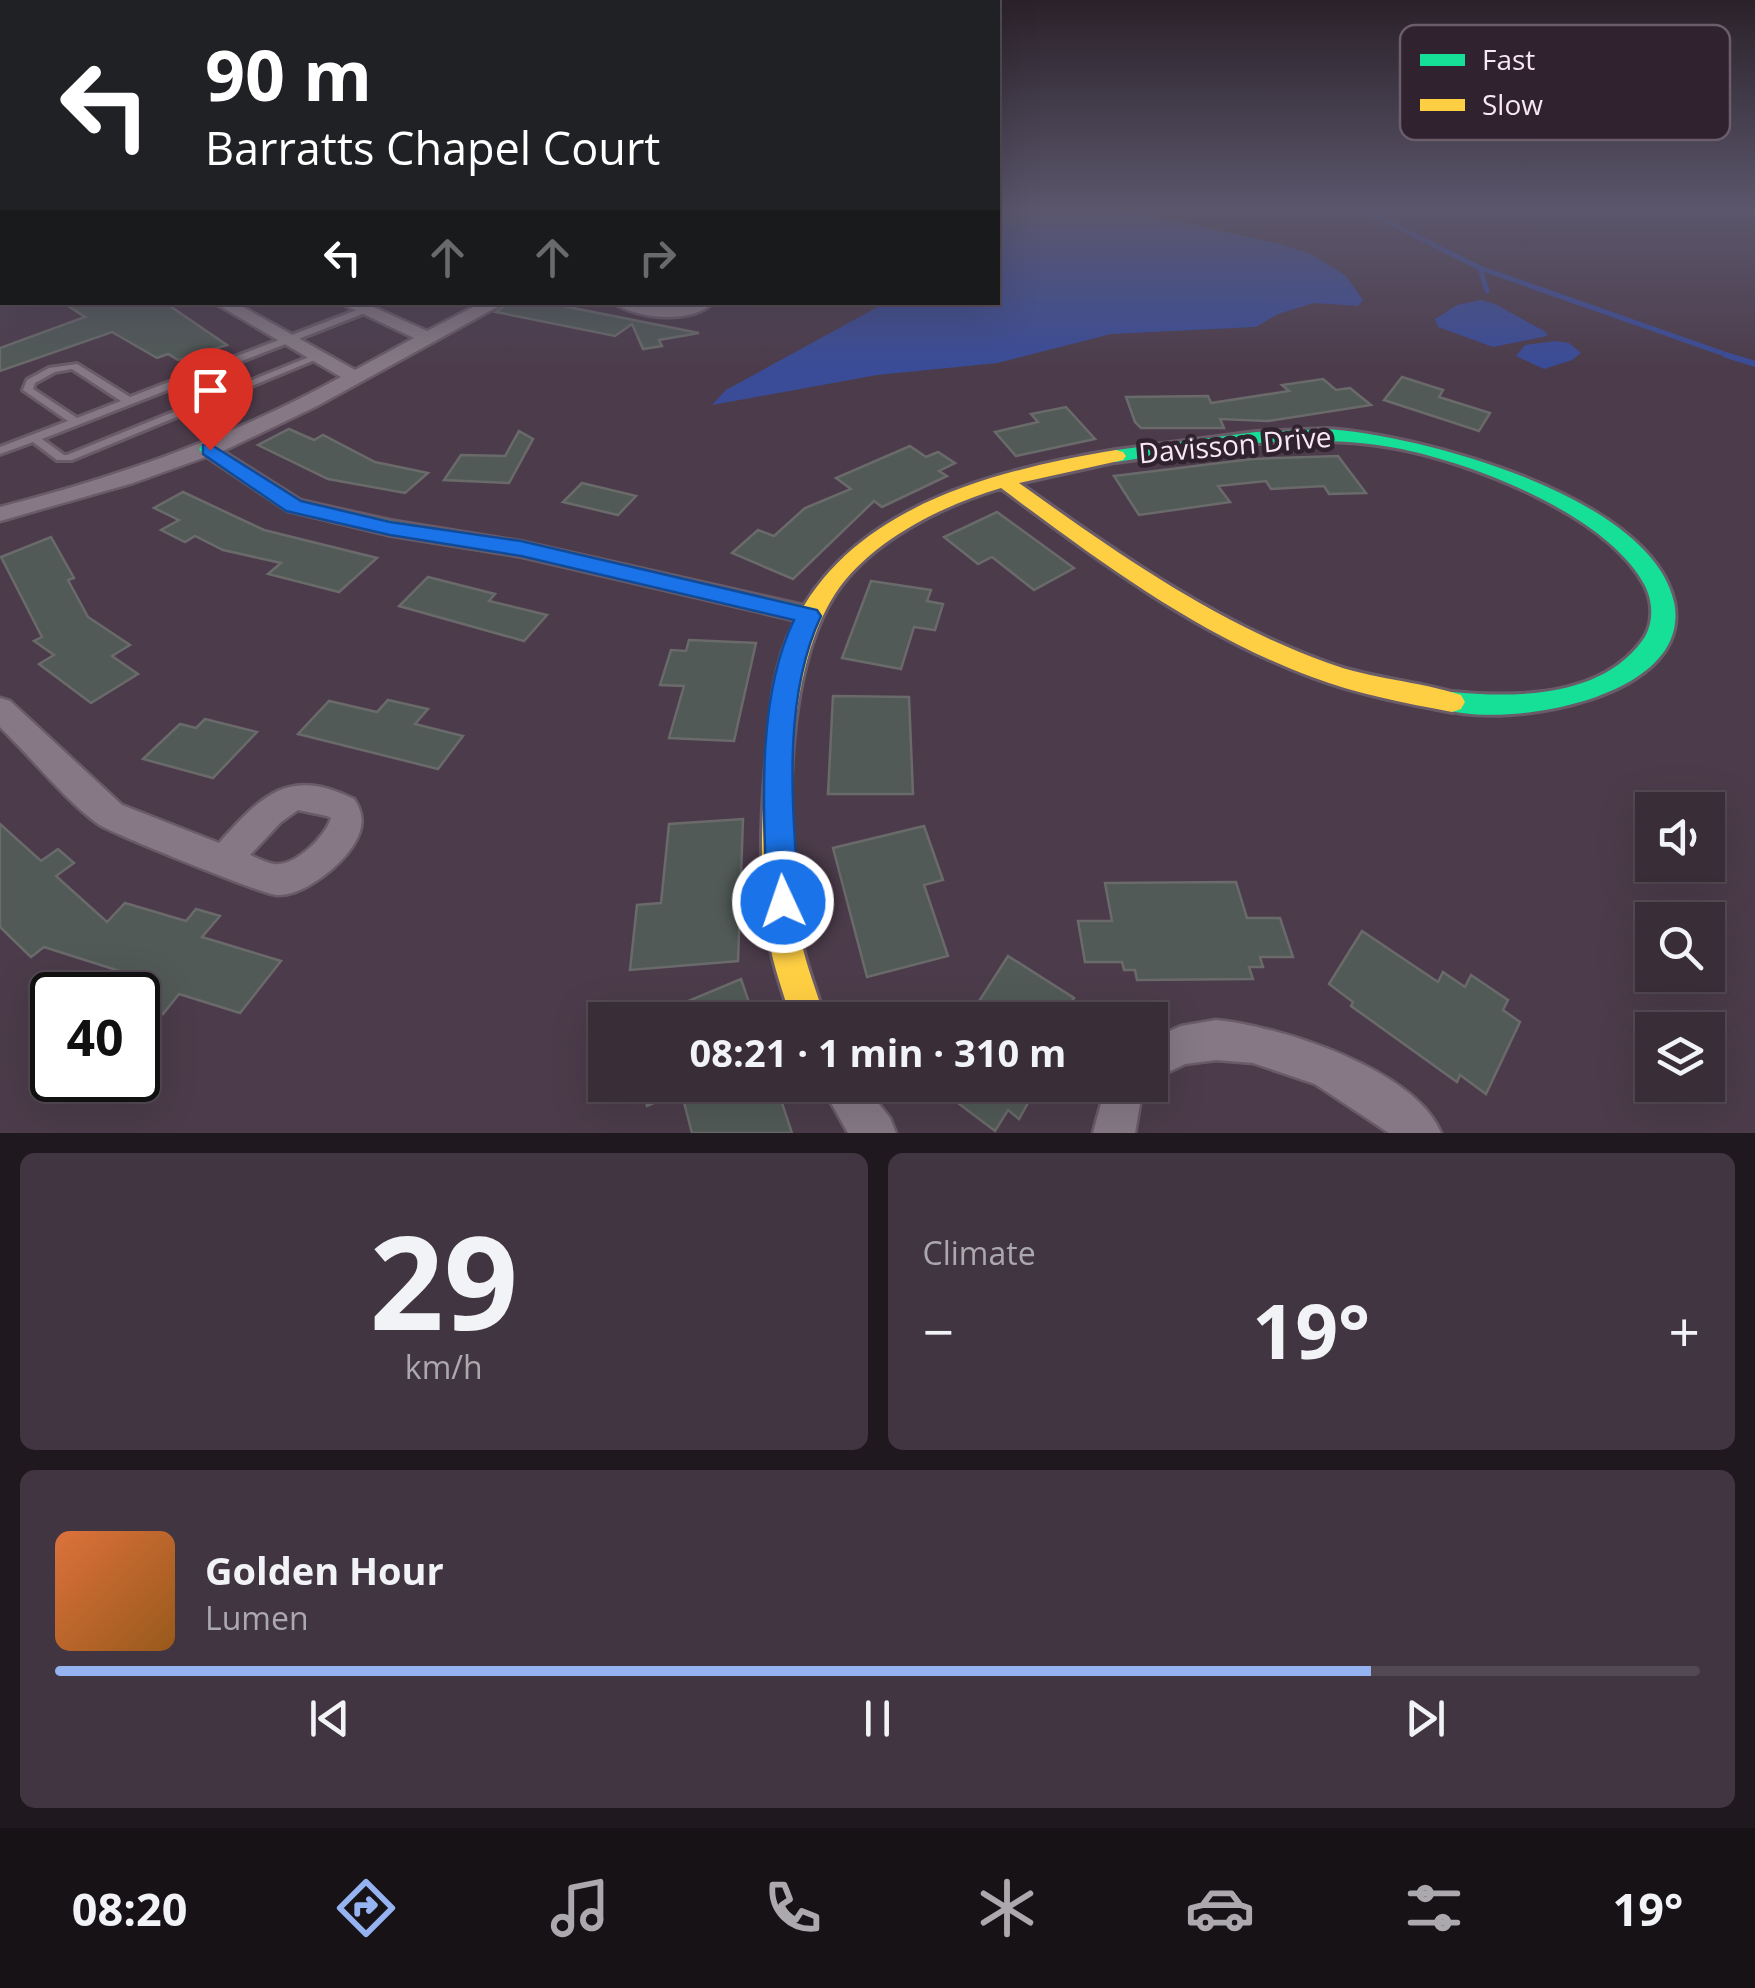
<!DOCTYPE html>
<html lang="en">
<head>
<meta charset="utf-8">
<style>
  body { margin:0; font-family:"Open Sans",sans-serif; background:#403540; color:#f1f3f6; height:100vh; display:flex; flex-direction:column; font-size:38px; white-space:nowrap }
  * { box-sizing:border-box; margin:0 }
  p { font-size:32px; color:#aba8ae }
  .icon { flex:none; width:55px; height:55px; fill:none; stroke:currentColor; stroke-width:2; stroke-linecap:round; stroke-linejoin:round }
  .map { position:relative; height:1133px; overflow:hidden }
  .side { display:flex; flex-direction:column; gap:20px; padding:20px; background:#1f191f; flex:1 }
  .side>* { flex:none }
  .guide { position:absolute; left:0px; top:0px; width:1000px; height:305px; box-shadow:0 10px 40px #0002,0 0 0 2px #534953; background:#202124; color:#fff; overflow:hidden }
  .tools { position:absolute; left:1635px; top:792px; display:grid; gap:20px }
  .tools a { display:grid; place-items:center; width:90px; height:90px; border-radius:0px; background:#392d38; box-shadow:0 10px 40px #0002,0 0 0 2px #534953; font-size:50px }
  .speed { position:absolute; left:30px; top:972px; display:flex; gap:20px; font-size:50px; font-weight:700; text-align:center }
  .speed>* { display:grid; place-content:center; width:130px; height:130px; border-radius:50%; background:#392d38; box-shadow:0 10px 40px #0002,0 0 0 2px #534953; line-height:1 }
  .speed .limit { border:5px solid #111; border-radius:15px; background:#fff; color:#111 }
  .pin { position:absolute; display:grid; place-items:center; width:85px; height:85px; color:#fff; margin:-102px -42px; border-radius:50% 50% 50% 0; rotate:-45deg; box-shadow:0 0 10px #0007 }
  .pin .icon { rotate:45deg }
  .me { position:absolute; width:110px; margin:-55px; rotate:357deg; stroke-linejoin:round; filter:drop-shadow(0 0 8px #0008) }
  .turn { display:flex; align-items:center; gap:35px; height:210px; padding:0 40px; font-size:45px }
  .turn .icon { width:130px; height:130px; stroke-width:2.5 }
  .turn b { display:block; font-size:70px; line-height:85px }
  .lanes { display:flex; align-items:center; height:95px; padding:0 40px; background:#0003; justify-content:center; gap:50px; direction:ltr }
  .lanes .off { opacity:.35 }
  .big { font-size:75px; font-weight:700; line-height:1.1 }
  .side .tile { flex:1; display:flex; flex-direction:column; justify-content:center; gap:15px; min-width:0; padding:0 35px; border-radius:15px; background:#403540 }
  .side .dial { align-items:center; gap:0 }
  .dial b { font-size:130px; line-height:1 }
  .song { display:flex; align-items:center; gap:30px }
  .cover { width:120px; height:120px; border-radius:15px; background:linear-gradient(135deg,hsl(20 70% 55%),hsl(30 70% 35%)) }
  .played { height:10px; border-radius:5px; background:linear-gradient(90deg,#95b2f1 80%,#534953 80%) }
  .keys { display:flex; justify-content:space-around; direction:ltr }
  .heat { display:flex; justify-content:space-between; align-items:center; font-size:55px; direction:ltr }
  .side .tiles { flex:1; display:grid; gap:20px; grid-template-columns:1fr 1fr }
  .tile:last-child { grid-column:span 2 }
  .trip { position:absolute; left:588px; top:1002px; width:580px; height:100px; border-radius:0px; background:#392d38; box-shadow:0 10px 40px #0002,0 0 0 2px #534953; font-weight:700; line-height:100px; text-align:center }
  .dock { display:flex; height:160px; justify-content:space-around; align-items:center; background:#171216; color:#aba8ae }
  .dock .icon { width:70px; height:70px }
  .dock .active { color:#95b2f1 }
  .dock b { font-size:45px; color:#f1f3f6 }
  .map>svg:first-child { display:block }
</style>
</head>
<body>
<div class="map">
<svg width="1755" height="1133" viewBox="0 0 1755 1133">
  <rect width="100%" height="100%" fill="#4c3c4b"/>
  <g fill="#3a4c98">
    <path d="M998 208H1115L1280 244 1311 254 1345 275 1363 300 1358 306 1314 303 1278 314 1256 327 1111 334 997 363 877 375 712 405 726 390 885 303 998 302Z"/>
    <path d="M1481 300 1495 304 1546 332 1547 336 1493 347 1438 327 1435 319 1457 305Z"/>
    <path d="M1556 341 1569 343 1581 353 1572 360 1544 369 1516 356 1525 345Z"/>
  </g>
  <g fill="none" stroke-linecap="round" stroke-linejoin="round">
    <g stroke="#3a4c98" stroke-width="5">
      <path d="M1360 208 1480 268 1733 357"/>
      <path d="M1480 268 1487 291"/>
    </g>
    <path stroke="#3a4c98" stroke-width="6" d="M1726 355 1755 364"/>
  </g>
  <g fill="#515a57" stroke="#6a6a6a" stroke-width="2.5">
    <path d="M62 302H164L227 345 178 360 168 354 157 358 112 332 0 371V348L85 317Z"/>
    <path d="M510 302H568L563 306 699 333 659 340 662 346 643 349 632 324 615 336 496 312Z"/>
    <path d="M1402 377 1443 390 1439 397 1490 413 1479 431 1384 400Z"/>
    <path d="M1323 379 1336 390 1350 388 1371 405 1268 421 1220 419 1224 428H1141L1135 422 1126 397 1208 396 1211 403 1289 391 1282 385Z"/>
    <path d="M1066 407 1095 439 1016 456 995 432 1038 422 1031 414Z"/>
    <path d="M289 429 314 440 323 435 375 462 428 473 405 493 328 479 258 445Z"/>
    <path d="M519 431 533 439 509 483 444 480 461 455 505 456Z"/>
    <path d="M910 446 926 457 938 452 955 463 939 471 947 476 882 507 874 501 793 579 732 553 758 530 774 536 805 508 851 489 836 478Z"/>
    <path d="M1338 456 1366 493 1329 494 1324 486 1271 489 1266 481 1218 486 1230 502 1139 515 1114 476 1252 459Z"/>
    <path d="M582 483 636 496 618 515 563 502Z"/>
    <path d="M183 492 264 530 377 558 339 592 268 574 281 563 223 550 195 536 185 542 161 530 179 520 154 508Z"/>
    <path d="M997 512 1074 568 1034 590 992 557 978 564 944 537Z"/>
    <path d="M51 537 74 578 68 580 88 617 130 645 112 656 138 674 91 703 39 664 54 655 34 641 42 637 1 557Z"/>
    <path d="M428 577 495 594 489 601 547 615 524 641 399 606Z"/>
    <path d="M871 581 931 590 927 601 943 604 935 630 914 627 901 669 842 658Z"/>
    <path d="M689 640 756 643 734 741 669 738 684 686 660 685 671 650 686 651Z"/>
    <path d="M833 696 909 697 913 794H828Z"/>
    <path d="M388 700 428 709 415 724 463 736 438 769 298 734 329 701 377 712Z"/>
    <path d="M205 719 257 732 213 778 143 759 180 724 196 728Z"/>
    <path d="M743 819 738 961 630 970 637 905 661 903 669 824Z"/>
    <path d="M0 824 41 861 58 849 74 863 56 876 107 922 125 903 186 921 196 909 220 916 202 937 281 961 240 1013 179 994 163 1014 138 1006 157 983 44 947 31 957 0 927Z"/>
    <path d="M924 826 943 880 924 885 948 956 867 977 833 848Z"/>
    <path d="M1236 882 1247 918H1280L1293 957H1260L1263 967H1249L1253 979 1137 980 1135 970H1124L1122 962H1085L1078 921H1112L1105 883Z"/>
    <path d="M1362 931 1438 982 1443 972 1465 987 1471 975 1508 1000 1503 1010 1520 1022 1486 1094 1460 1075 1457 1082 1351 1006 1353 1002 1329 984Z"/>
    <path d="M1008 956 1074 998 1061 1020H967Z"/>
    <path d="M741 979 755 1020H643Z"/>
    <path d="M642 1085H776L792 1133H692L681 1091 647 1106Z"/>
    <path d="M934 1085H1030L1022 1099 1028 1103 1019 1119 1008 1110 995 1131Z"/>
  </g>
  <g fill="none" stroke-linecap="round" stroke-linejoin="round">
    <defs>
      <g id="lane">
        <rect x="0" y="208" width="2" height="5"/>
        <rect x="0" y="236" width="2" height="4"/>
        <path d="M362 308 365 309V313L42 439 64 455H67L314 355 317 354 322 357 72 460H57L33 442 0 454V447L68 421 23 390 27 380 49 368 77 364 130 397ZM72 369 121 401 77 418 33 389 35 383 55 372Z"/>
      </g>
      <g id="street">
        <path d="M213 302H234L355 370 414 338 338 302H362L427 331 483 302H506L317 406 225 450 133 483 0 521V507C120 476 232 437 341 377Z"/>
        <path d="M612 302 677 306 714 302C691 325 637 319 612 302Z"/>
        <path d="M0 698 10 701 122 805 219 843C263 794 289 767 354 799 368 819 361 836 347 854 332 872 300 897 276 895 262 894 111 833 98 824 64 799 31 757 0 727ZM298 810 327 816 331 818C326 836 295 867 274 864 267 863 257 858 250 855L281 822Z"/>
        <path d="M1216 1020C1279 1026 1415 1069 1441 1133H1389L1315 1084 1253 1063 1216 1060 1185 1064 1150 1081V1040L1181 1026Z"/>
        <path d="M821 1085H864L890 1118 896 1133H848Z"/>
        <path d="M1106 1085H1149L1140 1104 1135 1133H1093Z"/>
      </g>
      <g id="fast">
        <path d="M1327 429C1419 435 1651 496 1674 602 1694 698 1507 729 1443 709L1439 702 1443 695 1452 692C1515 698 1600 698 1642 641 1654 625 1654 602 1644 584 1606 514 1471 462 1396 448 1303 430 1208 449 1116 462L1106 456 1116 450 1256 432Z"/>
        <path d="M209 443 301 501 391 521 521 542 809 607 821 615 809 623 521 556 391 535 287 510 202 453 199 449 202 445Z"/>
      </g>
      <path id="slow" d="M1116 450 1123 452 1126 456 1123 460 1019 483C1117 553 1214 622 1328 663 1371 679 1418 681 1461 695L1465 702 1461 709 1452 712C1405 703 1357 694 1312 677 1196 634 1099 561 1001 488 941 506 870 541 835 594 782 675 784 846 801 939 806 967 818 993 825 1020H791C784 993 773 967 769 939 759 882 761 823 766 765 770 718 772 667 794 624 852 505 997 470 1116 450Z"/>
    </defs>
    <use href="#lane" stroke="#695b68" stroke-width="6"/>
    <use href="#street" stroke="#695b68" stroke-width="5"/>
    <use href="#fast" stroke="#695b68" stroke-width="6"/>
    <use href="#slow" stroke="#695b68" stroke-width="6"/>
    <use href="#lane" fill="#867985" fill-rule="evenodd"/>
    <use href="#street" fill="#867985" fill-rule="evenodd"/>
    <use href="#fast" fill="#16e098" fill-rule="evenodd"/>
    <use href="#slow" fill="#ffcf43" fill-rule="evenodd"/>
  </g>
  <linearGradient id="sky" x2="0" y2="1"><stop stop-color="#2a2129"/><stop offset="0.57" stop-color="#5b566c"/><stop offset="1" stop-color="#5b566c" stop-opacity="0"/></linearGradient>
  <rect width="1755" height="367" fill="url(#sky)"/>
  <path fill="#1a73e8" stroke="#114b97" stroke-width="2.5" d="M210 444 301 501 390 522 521 541 817 610 821 616C781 701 793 810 799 902L795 913 783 917 772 913 767 902C764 815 755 700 794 620L521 556 390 535 286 511 203 454V445Z"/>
  <g text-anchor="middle" stroke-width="9" stroke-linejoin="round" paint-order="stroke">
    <g font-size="28" fill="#f9e6f7" stroke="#30222f">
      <text transform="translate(1235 445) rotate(-5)" y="10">Davisson Drive</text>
    </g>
  </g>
  <rect x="1400" y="25" width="330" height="115" rx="15" fill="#30222f" stroke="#6c5d6b" stroke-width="2.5"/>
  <rect x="1420" y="54" width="45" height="12" fill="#16e098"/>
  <rect x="1420" y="99" width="45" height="12" fill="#ffcf43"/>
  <g font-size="28" fill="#f9e6f7">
    <text x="1482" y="70">Fast</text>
    <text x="1482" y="115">Slow</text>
  </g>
</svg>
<div class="tools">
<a><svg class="icon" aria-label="sound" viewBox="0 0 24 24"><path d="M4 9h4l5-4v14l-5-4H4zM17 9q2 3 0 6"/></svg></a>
<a><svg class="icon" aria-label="search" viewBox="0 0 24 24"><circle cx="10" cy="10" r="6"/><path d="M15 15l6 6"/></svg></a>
<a><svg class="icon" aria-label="layers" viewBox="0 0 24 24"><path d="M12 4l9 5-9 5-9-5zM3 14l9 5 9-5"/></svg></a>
</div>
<div class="speed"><div class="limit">40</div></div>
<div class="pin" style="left:210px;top:450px;background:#d93025"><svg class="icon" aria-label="arrive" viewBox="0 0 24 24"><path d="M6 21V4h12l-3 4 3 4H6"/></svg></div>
<svg class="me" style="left:783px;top:902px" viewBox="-20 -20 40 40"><circle r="17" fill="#1a73e8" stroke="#fff" stroke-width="3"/><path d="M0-11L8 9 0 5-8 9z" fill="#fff"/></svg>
<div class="trip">08:21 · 1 min · 310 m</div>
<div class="guide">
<div class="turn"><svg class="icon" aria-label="left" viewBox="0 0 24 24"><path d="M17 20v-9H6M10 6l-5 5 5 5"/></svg><div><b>90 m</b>Barratts Chapel Court</div></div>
<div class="lanes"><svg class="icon" aria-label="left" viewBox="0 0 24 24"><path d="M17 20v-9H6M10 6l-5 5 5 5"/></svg><svg class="icon off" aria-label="ahead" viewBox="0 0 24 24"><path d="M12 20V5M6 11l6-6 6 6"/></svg><svg class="icon off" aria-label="ahead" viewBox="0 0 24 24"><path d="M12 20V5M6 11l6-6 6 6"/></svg><svg class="icon off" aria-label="right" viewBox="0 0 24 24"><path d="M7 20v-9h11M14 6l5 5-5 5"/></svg></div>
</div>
</div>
<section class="side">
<div class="tiles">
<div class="tile dial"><b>29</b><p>km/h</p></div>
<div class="tile"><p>Climate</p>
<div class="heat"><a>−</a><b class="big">19°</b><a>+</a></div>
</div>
<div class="tile">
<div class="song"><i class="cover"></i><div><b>Golden Hour</b><p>Lumen</p></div></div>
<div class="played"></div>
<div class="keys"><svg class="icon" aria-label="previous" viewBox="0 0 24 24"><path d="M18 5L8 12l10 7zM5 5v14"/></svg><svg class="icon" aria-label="pause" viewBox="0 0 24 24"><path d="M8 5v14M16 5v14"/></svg><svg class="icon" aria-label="next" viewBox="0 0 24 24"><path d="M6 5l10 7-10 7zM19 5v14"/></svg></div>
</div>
</div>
</section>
<nav class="dock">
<b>08:20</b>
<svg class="icon active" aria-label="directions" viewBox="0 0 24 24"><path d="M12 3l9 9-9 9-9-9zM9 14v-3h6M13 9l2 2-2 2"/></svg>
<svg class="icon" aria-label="music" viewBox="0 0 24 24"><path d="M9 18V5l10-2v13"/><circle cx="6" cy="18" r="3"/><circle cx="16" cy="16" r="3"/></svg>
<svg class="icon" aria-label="phone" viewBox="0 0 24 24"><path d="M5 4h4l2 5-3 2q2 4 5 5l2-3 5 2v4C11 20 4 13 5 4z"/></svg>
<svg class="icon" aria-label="climate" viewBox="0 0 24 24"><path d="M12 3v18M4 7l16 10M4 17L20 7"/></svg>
<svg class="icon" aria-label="car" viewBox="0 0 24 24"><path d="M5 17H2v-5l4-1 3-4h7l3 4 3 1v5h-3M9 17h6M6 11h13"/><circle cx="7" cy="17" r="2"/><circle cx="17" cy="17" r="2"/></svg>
<svg class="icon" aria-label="filters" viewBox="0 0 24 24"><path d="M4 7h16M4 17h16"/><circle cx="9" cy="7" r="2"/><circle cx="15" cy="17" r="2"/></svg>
<b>19°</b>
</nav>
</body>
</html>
